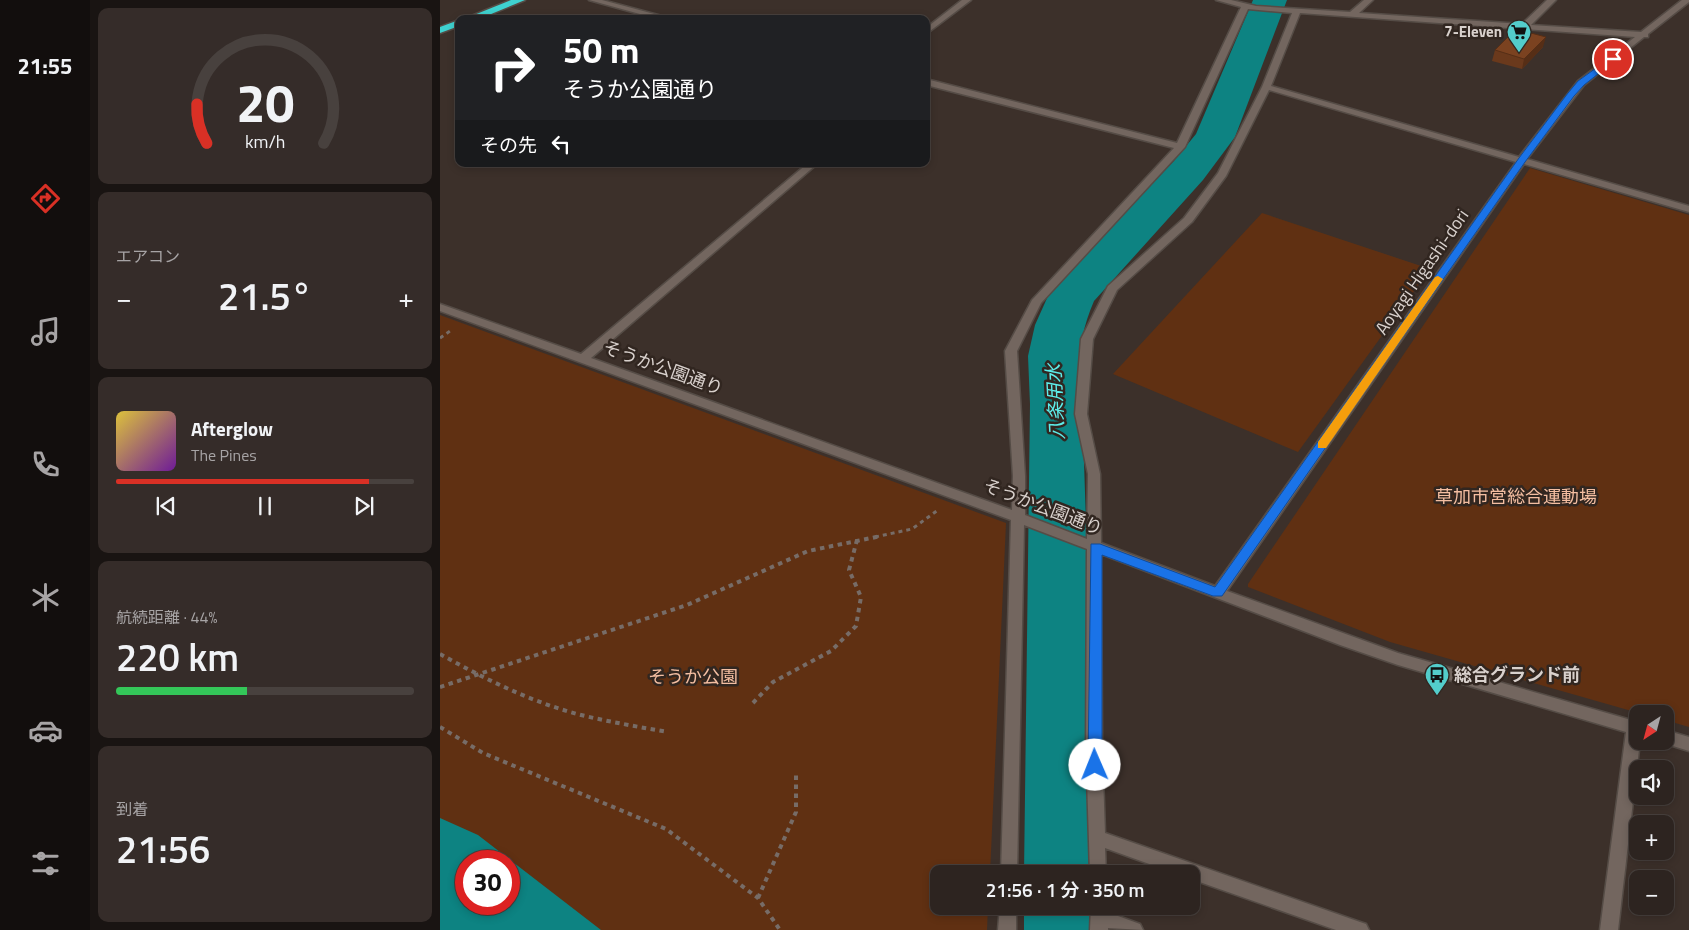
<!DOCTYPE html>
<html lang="ja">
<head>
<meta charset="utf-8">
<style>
  body { margin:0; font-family:"Titillium Web","Noto Sans JP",sans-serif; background:#352c29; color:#f1f3f6; height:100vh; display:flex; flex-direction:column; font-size:19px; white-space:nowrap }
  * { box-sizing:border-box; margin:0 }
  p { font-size:16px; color:#a7a4a5 }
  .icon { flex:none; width:28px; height:28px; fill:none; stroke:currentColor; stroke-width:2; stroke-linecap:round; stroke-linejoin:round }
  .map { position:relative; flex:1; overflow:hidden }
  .drawer { display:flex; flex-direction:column; gap:8px; padding:8px; background:#191412; width:350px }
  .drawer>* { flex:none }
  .top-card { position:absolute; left:15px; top:15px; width:475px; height:152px; border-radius:10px; box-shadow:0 2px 8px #0003,0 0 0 1px #48413e; background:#202124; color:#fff; overflow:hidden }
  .needle { width:32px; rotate:216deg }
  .fabs { position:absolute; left:1189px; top:705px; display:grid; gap:10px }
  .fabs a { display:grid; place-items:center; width:45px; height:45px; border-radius:10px; background:#2d2420; box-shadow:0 2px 8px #0003,0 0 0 1px #48413e; font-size:25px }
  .speed { position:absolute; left:15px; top:850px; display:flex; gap:10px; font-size:25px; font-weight:700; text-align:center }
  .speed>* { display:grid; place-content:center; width:65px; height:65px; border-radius:50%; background:#2d2420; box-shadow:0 2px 8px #0003,0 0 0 1px #48413e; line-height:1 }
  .speed .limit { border:8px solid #d22; background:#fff; color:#111 }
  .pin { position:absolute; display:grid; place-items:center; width:42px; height:42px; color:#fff; margin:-21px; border:2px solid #fff; border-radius:50%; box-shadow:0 1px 5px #0007 }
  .me { position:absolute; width:55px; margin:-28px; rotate:359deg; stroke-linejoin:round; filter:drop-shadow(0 0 4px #0008) }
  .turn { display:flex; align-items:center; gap:18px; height:105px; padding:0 25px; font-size:22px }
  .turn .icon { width:65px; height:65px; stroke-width:2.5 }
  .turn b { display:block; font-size:35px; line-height:42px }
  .then { display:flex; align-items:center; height:48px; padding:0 25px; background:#0003; gap:10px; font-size:19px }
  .big { font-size:38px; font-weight:600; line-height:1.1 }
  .drawer .card { flex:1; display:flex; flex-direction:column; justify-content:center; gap:8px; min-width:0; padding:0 18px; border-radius:10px; background:#352c29 }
  .drawer .dial { align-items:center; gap:0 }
  .dial svg { height:130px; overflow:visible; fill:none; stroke:#48413e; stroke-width:7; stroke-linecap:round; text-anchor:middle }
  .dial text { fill:#f1f3f6; stroke:none }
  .song { display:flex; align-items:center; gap:15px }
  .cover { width:60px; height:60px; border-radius:8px; background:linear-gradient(135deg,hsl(50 70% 55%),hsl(280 70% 35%)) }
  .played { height:5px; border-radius:2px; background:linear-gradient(90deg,#d93025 85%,#48413e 85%) }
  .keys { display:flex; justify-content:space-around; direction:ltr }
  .heat { display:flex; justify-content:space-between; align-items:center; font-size:28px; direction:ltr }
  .charge { height:8px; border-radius:4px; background:linear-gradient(90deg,#34c759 44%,#48413e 0) }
  .trip { position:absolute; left:490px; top:865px; width:270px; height:50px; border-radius:10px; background:#2d2420; box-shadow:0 2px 8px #0003,0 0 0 1px #48413e; font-weight:600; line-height:50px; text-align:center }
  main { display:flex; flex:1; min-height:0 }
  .menu { display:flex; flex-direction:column; width:90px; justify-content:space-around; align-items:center; background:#120e0d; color:#a7a4a5 }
  .menu .icon { width:35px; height:35px }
  .menu .selected { color:#d93025 }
  .menu b { font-size:22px; color:#f1f3f6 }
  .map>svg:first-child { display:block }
</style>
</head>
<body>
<main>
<nav class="menu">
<b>21:55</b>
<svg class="icon selected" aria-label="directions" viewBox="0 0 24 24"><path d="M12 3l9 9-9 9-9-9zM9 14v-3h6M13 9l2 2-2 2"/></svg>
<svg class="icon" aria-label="music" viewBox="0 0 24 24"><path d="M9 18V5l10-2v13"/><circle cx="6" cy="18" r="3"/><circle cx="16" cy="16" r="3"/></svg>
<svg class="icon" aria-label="phone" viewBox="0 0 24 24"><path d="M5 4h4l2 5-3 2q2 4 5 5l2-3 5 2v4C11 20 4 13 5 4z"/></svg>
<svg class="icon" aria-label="climate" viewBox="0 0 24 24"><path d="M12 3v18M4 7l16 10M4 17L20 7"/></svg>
<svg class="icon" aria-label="car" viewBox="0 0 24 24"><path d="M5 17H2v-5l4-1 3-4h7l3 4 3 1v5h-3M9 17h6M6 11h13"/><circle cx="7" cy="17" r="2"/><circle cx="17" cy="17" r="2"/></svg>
<svg class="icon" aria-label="filters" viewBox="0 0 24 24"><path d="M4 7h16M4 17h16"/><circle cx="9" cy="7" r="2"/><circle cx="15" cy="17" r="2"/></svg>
</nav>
<section class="drawer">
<div class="card dial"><svg viewBox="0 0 100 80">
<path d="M14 69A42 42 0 1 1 86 69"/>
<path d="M14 69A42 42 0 0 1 8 45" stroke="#d93025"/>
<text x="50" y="56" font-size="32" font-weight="700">20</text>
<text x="50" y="72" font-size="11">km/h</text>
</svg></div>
<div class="card"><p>エアコン</p>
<div class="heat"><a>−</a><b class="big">21.5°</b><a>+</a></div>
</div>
<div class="card">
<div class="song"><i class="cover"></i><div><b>Afterglow</b><p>The Pines</p></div></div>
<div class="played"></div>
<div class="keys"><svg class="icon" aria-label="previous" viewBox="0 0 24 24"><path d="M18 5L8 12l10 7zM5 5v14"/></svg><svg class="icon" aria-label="pause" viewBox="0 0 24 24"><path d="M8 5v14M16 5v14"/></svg><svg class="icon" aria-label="next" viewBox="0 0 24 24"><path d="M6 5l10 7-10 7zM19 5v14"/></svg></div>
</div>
<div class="card"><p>航続距離 · 44%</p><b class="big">220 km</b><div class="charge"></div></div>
<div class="card"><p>到着</p><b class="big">21:56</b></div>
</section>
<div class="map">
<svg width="1249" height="930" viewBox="0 0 1249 930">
  <rect width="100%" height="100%" fill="#3c302a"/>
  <g fill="#603012" fill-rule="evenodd">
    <path d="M1090 168 1249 215V727L1225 720V714H1202L950 642 808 587V584Z"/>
    <path d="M822 213 990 269 858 452 673 374Z"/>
    <path d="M0 315 566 523 550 874H499V906H548L547 930H0ZM26 861H69V904H26Z"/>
  </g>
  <path fill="#0d8382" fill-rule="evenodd" d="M0 818 38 835 161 930H0ZM26 861H69V904H26Z"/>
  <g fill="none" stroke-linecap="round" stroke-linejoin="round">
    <g fill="#0d8382" fill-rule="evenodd">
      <path d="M813 0H847L795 137 763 180 654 301C637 341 639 362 642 404L658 874H584L590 404 588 356 595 325 608 296 615 286 733 162 756 134Z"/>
      <path d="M584 906H658L660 930H584Z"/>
    </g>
    <defs>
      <g id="minor">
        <path d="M149 0H162L233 19H218Z"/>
        <path d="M522 0H531L486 34V28Z"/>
        <path d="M776 0H791L816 6 910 12 924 0H933L919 13 1082 24 1107 0H1116L1091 25 1201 32 1242 0H1249V2L1208 34V37H1204L1144 85 1087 159 1249 206V212L1084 164 787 591 958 653 1198 722V741H1200L1178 930H1160L1186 732 958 665 900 645 661 554 662 746 665 833 920 922 926 924 929 930H896L751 879V874H737L665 848 666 874H650L646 746 647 549 584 525 577 874H561L571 520 0 311V304L141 354 367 164H377L151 358 572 510 573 476 565 351 592 300 734 148 486 85V79L737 143 801 7ZM808 9 852 13 822 87 778 173 744 218 668 286 641 339 635 414 648 474 647 539 585 515V476L577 351 601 303 745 147ZM860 13 1195 37 1138 81 1079 157 831 86ZM829 90 1076 162 775 586 661 543 660 474 647 414 653 339 677 290 752 222 786 176Z"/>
        <path d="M1225 730 1249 737V751L1220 742 1225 741Z"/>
        <path d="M560 906H576V930H558Z"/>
        <path d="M651 906H667V912L700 924 703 930 668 928V930H650Z"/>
      </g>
      <g id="highway">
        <path d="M71 0H85L39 19H24Z"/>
        <path d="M19 20V26L0 33V27Z"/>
      </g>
    </defs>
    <use href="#minor" stroke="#554c46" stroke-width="3"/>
    <use href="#highway" stroke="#554c46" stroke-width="3"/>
    <g stroke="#776c67" stroke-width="3" stroke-dasharray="4 4" stroke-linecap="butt">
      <path d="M0 338 10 331"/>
      <path d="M435 537 472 529 498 510"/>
    </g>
    <g stroke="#776c67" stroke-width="4" stroke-dasharray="4.5 4.5" stroke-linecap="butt">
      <path d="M0 654C45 679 91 702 141 715 170 722 199 727 228 732"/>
      <path d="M0 687 247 605 368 551 441 536"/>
      <path d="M313 703 333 682 391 651 416 626 421 597 409 570 417 540"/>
      <path d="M0 727 43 753 226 829 318 898 340 930"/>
      <path d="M318 898 356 812V771"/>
    </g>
    <use href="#minor" fill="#73665f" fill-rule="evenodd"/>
    <use href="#highway" fill="#3fd2d0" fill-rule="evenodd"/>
  </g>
  <path fill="#6a391c" d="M1103 47 1082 69 1052 61 1055 50Z"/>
  <path fill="#562e16" d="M1106 37 1103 47 1082 69 1084 59Z"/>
  <path fill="#7b4220" stroke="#562e16" d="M1076 29 1106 37 1084 59 1055 50Z"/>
  <path fill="#1a73e8" stroke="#114b97" d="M1170 58 1177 59 1144 85 1134 96 1085 162 782 596H773L662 555V765L660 769 655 771 650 769 648 765 651 544H660L775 587 1079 158 1128 93 1138 81Z"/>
  <path fill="#f59e0b" d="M998 276 1003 279 886 448H878V442L995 277Z"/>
  <defs>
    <symbol id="supermarket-pin" viewBox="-11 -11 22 30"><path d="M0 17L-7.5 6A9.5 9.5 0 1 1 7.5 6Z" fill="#53cdcb" stroke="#312620"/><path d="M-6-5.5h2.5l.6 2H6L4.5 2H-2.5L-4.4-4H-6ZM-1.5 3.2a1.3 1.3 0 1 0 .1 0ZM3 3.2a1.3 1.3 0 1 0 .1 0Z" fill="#111"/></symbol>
    <symbol id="bus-pin" viewBox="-11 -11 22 30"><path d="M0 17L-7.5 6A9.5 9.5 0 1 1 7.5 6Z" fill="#53cdcb" stroke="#312620"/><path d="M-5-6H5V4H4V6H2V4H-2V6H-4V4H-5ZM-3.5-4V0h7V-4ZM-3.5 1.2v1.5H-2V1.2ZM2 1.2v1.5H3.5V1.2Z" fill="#111"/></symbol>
  </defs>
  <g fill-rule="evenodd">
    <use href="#supermarket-pin" x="1065" y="18" width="28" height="38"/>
    <use href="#bus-pin" x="983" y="661" width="28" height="38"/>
  </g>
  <g text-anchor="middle" stroke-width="5" stroke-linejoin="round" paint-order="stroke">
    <g font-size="15" font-weight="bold" fill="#d9d1cd" stroke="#312620" text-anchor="end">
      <text x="1062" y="37">7-Eleven</text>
    </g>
    <g font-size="18" fill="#d9d1cd" stroke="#312620">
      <text transform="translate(982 272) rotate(-55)" y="6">Aoyagi Higashi-dori</text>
      <text transform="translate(223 368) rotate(20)" y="6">そうか公園通り</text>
      <text transform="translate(603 507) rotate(21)" y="6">そうか公園通り</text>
    </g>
    <g font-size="18" fill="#f4bea1" stroke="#312620">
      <text x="1076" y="503">草加市営総合運動場</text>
      <text x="253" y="683">そうか公園</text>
    </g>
    <g font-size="18" font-weight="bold" fill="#d9d1cd" stroke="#312620" text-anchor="start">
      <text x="1014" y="681">総合グランド前</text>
    </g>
    <g font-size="19" font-style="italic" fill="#5dedea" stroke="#312620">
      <text transform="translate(615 402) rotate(-93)" y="7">八条用水</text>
    </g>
  </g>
</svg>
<div class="fabs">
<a><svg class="needle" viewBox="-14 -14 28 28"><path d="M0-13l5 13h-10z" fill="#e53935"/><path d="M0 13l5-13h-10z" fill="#a7a4a5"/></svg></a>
<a><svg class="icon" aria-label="sound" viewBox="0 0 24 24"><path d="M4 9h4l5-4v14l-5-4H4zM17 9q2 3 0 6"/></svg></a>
<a>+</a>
<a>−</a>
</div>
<div class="speed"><div class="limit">30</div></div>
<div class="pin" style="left:1173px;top:59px;background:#d93025"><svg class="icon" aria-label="arrive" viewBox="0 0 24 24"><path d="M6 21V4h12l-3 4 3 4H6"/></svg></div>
<svg class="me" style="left:655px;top:765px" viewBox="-20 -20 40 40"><circle r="19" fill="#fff"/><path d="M0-13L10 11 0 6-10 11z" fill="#1a73e8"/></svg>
<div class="trip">21:56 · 1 分 · 350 m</div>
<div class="top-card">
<div class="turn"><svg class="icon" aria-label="right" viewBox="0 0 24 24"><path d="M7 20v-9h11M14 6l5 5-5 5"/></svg><div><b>50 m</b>そうか公園通り</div></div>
<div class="then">その先<svg class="icon" aria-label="left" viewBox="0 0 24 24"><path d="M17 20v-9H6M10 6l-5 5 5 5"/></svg></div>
</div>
</div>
</main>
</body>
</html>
